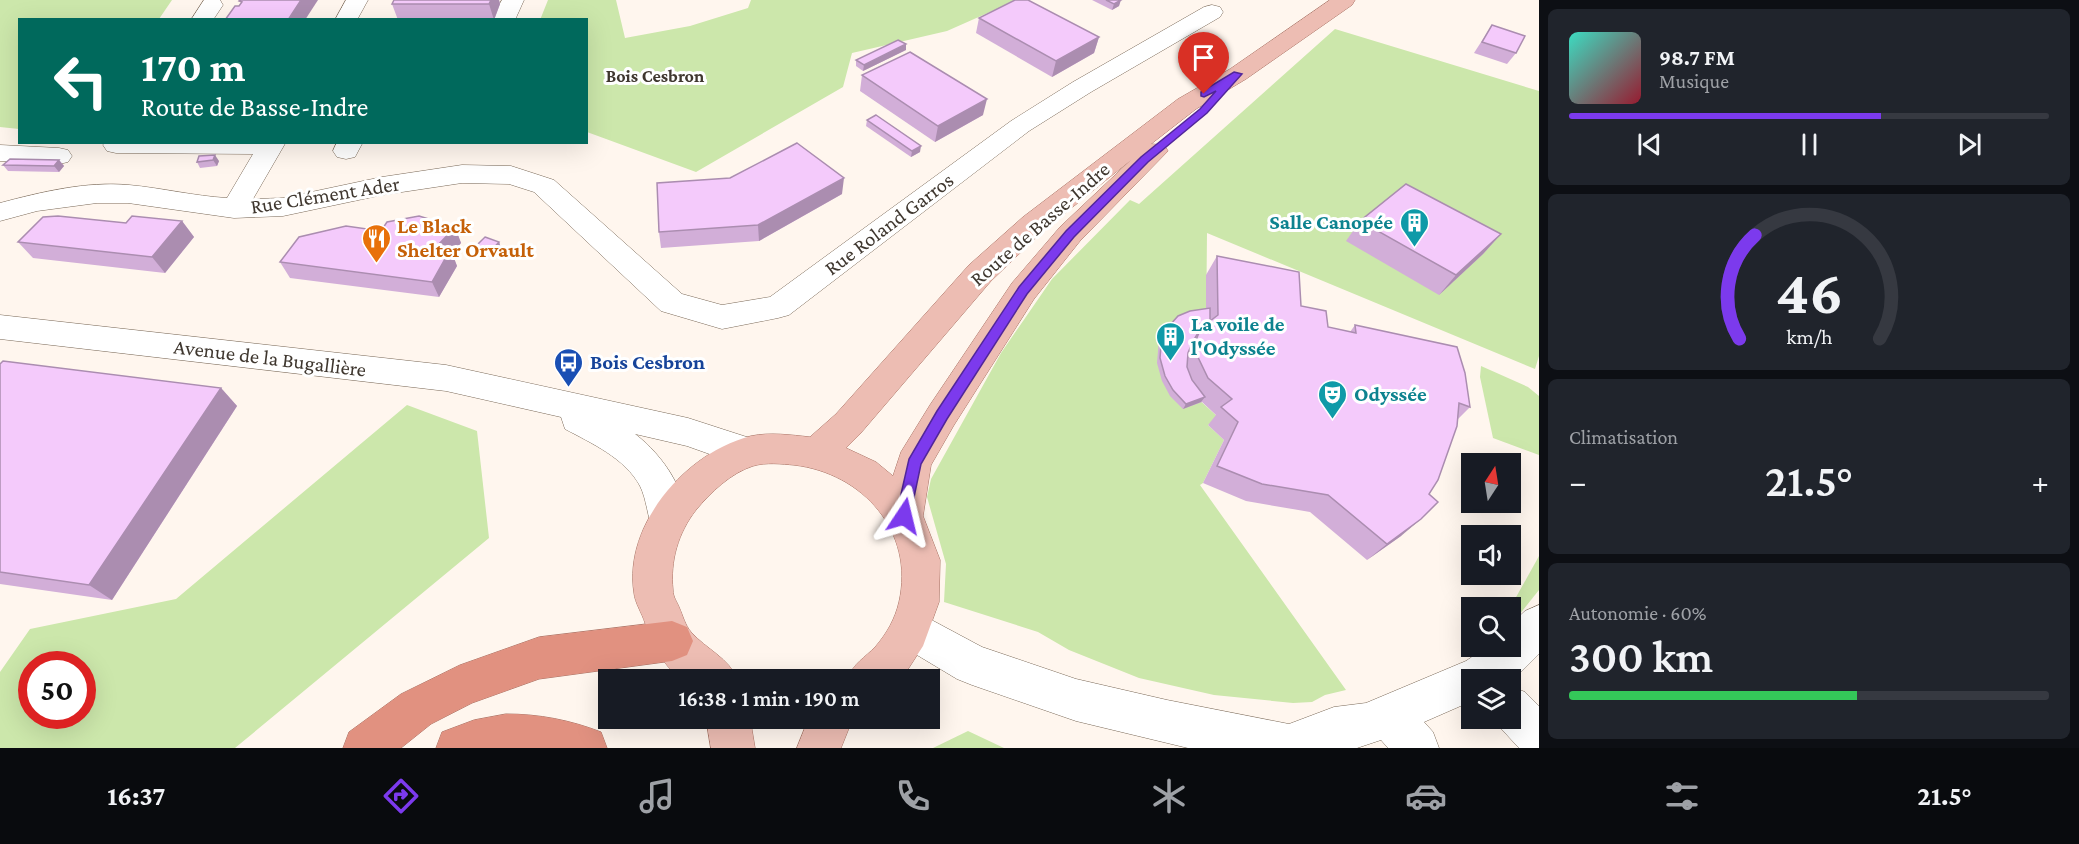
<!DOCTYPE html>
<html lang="fr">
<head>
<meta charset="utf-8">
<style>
  body { margin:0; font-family:"Crimson Pro",serif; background:#20242c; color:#f1f3f6; height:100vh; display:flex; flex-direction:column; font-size:22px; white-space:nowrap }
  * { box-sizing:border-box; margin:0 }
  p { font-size:20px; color:#9ea1a6 }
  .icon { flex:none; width:33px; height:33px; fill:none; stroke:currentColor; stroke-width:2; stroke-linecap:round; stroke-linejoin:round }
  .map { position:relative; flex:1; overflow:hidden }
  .sheet { display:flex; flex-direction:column; gap:9px; padding:9px; background:#0d0f14; width:540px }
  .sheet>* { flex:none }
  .guide { position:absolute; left:18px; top:18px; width:570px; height:126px; border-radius:0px; box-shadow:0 6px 24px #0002; background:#00695c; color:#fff; overflow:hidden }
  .needle { width:39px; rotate:12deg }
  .fabs { position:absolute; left:1461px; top:453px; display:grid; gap:12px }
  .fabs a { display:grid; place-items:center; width:60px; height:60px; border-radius:0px; background:#171b24; box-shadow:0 6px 24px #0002; font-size:30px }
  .speed { position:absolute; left:18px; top:651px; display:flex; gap:12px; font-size:30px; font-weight:700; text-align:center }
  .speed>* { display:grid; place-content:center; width:78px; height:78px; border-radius:50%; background:#171b24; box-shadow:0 6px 24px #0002; line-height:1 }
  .speed .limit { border:9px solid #d22; background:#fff; color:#111 }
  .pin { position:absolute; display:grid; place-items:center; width:51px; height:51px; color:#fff; margin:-62px -26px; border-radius:50% 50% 50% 0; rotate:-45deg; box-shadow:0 0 6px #0007 }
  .pin .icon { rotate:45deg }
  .me { position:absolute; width:66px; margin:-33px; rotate:10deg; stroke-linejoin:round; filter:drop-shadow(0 0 4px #0008) }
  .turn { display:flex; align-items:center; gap:21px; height:126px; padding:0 24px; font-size:27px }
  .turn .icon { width:78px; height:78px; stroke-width:2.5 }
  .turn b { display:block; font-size:42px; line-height:51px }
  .big { font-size:45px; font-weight:600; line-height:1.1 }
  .sheet .widget { flex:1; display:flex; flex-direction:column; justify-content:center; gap:9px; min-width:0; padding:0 21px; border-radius:9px; background:#20242c }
  .sheet .dial { align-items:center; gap:0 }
  .dial svg { height:156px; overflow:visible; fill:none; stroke:#363941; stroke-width:7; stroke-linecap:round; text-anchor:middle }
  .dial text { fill:#f1f3f6; stroke:none }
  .song { display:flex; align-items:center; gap:18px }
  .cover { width:72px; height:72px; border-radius:9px; background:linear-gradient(135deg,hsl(170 70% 55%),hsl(350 70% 35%)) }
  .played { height:6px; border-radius:3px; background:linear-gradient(90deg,#7c3aed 65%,#363941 65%) }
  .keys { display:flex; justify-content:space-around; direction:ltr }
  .heat { display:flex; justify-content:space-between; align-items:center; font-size:33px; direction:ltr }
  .charge { height:9px; border-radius:4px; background:linear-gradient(90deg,#34c759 60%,#363941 0) }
  .trip { position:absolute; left:598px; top:669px; width:342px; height:60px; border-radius:0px; background:#171b24; box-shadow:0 6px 24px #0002; font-weight:600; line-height:60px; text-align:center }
  .dock { display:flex; height:96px; justify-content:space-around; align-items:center; background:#090b0e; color:#9ea1a6 }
  .dock .icon { width:42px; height:42px }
  .dock .active { color:#7c3aed }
  .dock b { font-size:27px; color:#f1f3f6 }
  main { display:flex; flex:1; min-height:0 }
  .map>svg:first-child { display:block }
</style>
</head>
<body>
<main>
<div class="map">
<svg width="1539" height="748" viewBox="0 0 1539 748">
  <rect width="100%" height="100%" fill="#fff6ee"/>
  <g fill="#cce7ab" fill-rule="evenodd">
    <path d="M0 0H172L159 19 20 20 19 129 0 127Z"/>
    <path d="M548 0H616L625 38 690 26 748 8 751 0H1017L947 31 852 53 843 87 696 172 587 132 586 20H540Z"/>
    <path d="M1335 29 1539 91V356L1535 369 1207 233 1206 335 1196 397 1218 417 1208 425 1224 440 1203 483 1200 485 1346 690 1325 695 1312 702 1293 703 1214 695 1139 678 1069 650 1038 632 944 602 946 564 927 497 931 479 1001 353 1052 279 1130 200 1139 204Z"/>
    <path d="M1481 366 1528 387 1539 396V455L1493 438 1480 377Z"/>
    <path d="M407 405 477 431 489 538 235 748H0V672L30 629 176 599ZM82 664V716H32V664Z"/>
    <path d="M1539 556V590L1511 625 1510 608Z"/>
    <path d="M968 731 1004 748H933Z"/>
  </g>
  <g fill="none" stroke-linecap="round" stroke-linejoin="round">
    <defs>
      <g id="minor">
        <path d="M204 0H220L223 5 213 20H191Z"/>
        <path d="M346 0H368L357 20H335Z"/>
        <path d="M502 0H524L515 20H491Z"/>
        <path d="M1212 5 1220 7 1223 12 1220 17 1091 92 1029 131 789 315 778 318 722 329 661 311 534 192 509 184 462 183 382 195 283 216 234 218 128 203H97L37 211 0 221V203C41 192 87 181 129 185 162 188 194 196 227 198L253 154 116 153 107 151 103 145 105 142H286L253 199 283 198 382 177 462 165 511 166 554 180 682 294 722 305 770 297 1011 121 1073 82 1204 7Z"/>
        <path d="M337 142H363L355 157 346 159 337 157 333 151Z"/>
        <path d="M0 145 59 148 68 150 72 156 68 162 59 164 0 161Z"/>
        <path d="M0 315 446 365 688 418 759 441 764 452 759 463 746 467 687 446 635 434C661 453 696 499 680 532L667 537 654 532C647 517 647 500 640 486 625 458 591 443 565 429L561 417 446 391 0 339Z"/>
        <path d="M1539 605V654L1510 683V680H1472V701L1424 722 1433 732 1439 748H1388L1381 740 1357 748H1188L1076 721 972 685 957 679 897 643 891 629 897 615 911 609 982 647 1076 679 1167 700 1289 724 1334 707 1366 703 1466 661 1488 646H1510V625L1525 611Z"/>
        <path d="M1510 686 1525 692 1539 706V748H1519L1495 722 1493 718H1510Z"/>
      </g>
      <g id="major">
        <path d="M1330 0H1355L1352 5 1246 79 1196 109 1151 144 1164 145 1168 151 1080 241 1034 299 954 425 931 465 923 516 940 560 939 602 923 646 901 680H847C854 662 864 659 876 646 887 633 895 619 899 602 915 532 863 473 794 465 782 464 766 462 753 466 731 473 711 492 696 510 678 533 670 561 673 590 673 597 677 602 679 607 683 616 685 625 691 632 707 650 728 657 738 680H682C662 664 653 646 645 623 642 613 635 603 634 593 623 524 687 452 751 436 770 432 791 435 810 437L836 414 969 265 1023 217 1178 99 1230 69ZM1131 160 1060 227 1012 283 930 405 901 452 893 476 876 462 846 448 860 434 991 281 1043 231Z"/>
        <path d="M706 718H750L755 748H711Z"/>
        <path d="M809 718H853L841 748H797Z"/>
      </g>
      <g id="highway">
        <path d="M672 621 687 627 693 641 687 655 672 661 539 679 472 703 431 724 401 748H343L349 732 401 694 460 665 539 637Z"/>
        <path d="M506 714C539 714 570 720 601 732L607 748H436L442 732 474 720Z"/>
      </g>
    </defs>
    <use href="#minor" stroke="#7a6958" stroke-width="1"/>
    <use href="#major" stroke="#a87264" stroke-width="1"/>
    <use href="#highway" stroke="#a87264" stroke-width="1"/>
    <use href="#minor" fill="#fff" fill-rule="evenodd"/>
    <use href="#major" fill="#edbdb3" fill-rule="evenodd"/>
    <use href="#highway" fill="#e19180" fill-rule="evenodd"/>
  </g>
  <g fill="#d2aed8">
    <path d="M394 0H499L500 4 494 20H398L392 4Z"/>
    <path d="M1092 0H1120L1119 6 1112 10Z"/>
    <path d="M979 18 1099 37 1094 53 1052 77 976 33Z"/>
    <path d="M1492 25 1516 53 1507 64 1474 53Z"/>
    <path d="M906 50 863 71 856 66V60Z"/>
    <path d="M862 75 983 115 935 142 860 91Z"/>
    <path d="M867 120 920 152 911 157 866 126Z"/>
    <path d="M403 142H439L438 144 403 143Z"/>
    <path d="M199 156 219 161 217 166 200 168 197 162Z"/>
    <path d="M59 160 64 166 59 172 8 171 3 165Z"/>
    <path d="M842 194 759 241 661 248 659 232Z"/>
    <path d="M182 221 194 237 165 273 33 258 18 242 126 223Z"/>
    <path d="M1360 221 1501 234 1483 254 1439 295 1346 241Z"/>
    <path d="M455 227 461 243 452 253 457 266 439 297 290 278 280 262Z"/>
    <path d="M499 242 501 248 492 258 478 253 475 247Z"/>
    <path d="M1217 256 1301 306 1328 327 1350 332 1355 325 1470 407 1458 419 1401 536 1367 560 1310 512 1246 501 1203 483 1224 440 1208 425 1216 415 1202 402 1183 409 1170 396 1162 381 1157 363 1159 339 1162 334 1206 308V275Z"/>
    <path d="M0 364 221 388 237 406 112 600 0 584Z"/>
  </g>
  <g fill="#ab8db0">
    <path d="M301 0H318L305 20H288Z"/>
    <path d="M491 0H499L500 4 494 20 489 4Z"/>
    <path d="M1121 0 1119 6 1112 10 1114 4Z"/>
    <path d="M1099 37 1094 53 1052 77 1056 61Z"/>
    <path d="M906 44V50L863 71 864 65Z"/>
    <path d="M987 99 983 115 935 142 938 126Z"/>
    <path d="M921 146 920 152 911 157 912 151Z"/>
    <path d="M215 155 219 161 217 166 213 160Z"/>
    <path d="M59 160 64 166 59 172 54 166Z"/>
    <path d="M844 178 842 194 759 241 758 225Z"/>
    <path d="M182 221 194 237 165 273 152 257Z"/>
    <path d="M455 227 461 243 452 253 457 266 439 297 432 282 438 245Z"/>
    <path d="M1501 234 1483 254 1439 295 1456 275Z"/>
    <path d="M499 242 501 248 492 258 490 252Z"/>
    <path d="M221 388 237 406 112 600 89 585Z"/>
    <path d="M1205 397 1201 402 1183 409 1186 404Z"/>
    <path d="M1421 519 1401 536 1367 560 1387 544Z"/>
  </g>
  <g fill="#f4cafb" stroke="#ab8db0" stroke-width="1.5">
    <path d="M240 0H301L288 20H225L235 6H239L242 2 239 1Z"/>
    <path d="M394 0H491L489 4H392Z"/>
    <path d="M1015 0H1028L1099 37 1056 61 979 18Z"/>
    <path d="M1106 0H1121L1114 4Z"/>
    <path d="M1492 25 1525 36 1516 53 1482 42Z"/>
    <path d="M898 40 906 44 864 65 856 60Z"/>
    <path d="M910 52 987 99 938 126 862 75Z"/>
    <path d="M876 115 921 146 912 151 867 120Z"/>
    <path d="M797 143 844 178 758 225 659 232 657 183 730 178Z"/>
    <path d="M215 155 213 160 197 162 199 156Z"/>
    <path d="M10 159 59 160 54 166 3 165Z"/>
    <path d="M1406 184 1501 234 1456 275 1360 221Z"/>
    <path d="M58 216 126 223 132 216 182 221 152 257 18 242 43 217Z"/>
    <path d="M419 216 455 227 438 245 450 250 432 282 280 262 299 237 346 226 381 231 387 222Z"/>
    <path d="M485 237 499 242 490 252 475 247Z"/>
    <path d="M1217 256 1299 272 1301 306 1326 311 1328 327 1356 333 1355 325 1457 347 1465 373 1470 407 1459 403 1457 426 1438 480 1429 494 1438 502 1421 519 1387 544 1328 495 1262 484 1217 466 1238 422 1221 407 1232 399 1208 378 1196 353V340L1201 328 1218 315Z"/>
    <path d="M1210 308V322L1201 328 1193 341 1188 353 1187 367 1192 380 1205 397 1186 404 1173 390 1165 376 1160 358 1162 334 1178 316 1190 311Z"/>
    <path d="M3 361 221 388 89 585 0 572V364Z"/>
  </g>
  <path fill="#7c3aed" stroke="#51269a" stroke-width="1.5" d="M1234 72 1242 74 1207 113 1148 162 1074 237 1027 294 947 419 921 464 909 521 904 523 898 521 896 516 909 459 937 411 1019 287 1066 231 1141 157 1200 109 1216 91 1204 97 1201 96V92Z"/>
  <defs>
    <symbol id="building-pin" viewBox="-11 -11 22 30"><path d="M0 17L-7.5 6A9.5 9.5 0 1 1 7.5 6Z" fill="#0f9aa8" stroke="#fff"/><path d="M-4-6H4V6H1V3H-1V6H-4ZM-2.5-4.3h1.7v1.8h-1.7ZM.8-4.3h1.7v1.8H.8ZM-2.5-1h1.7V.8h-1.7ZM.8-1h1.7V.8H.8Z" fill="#fff"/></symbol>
    <symbol id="restaurant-pin" viewBox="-11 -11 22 30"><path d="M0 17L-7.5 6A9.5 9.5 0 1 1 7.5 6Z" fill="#e8710a" stroke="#fff"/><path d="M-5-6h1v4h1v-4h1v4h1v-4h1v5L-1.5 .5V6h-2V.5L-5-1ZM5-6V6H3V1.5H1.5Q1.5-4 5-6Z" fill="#fff"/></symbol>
    <symbol id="bus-pin" viewBox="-11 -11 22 30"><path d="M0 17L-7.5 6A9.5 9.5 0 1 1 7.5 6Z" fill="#1a4fb4" stroke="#fff"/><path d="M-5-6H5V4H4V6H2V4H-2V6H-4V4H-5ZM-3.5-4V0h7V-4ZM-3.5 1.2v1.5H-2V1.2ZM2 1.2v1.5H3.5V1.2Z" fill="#fff"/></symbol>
    <symbol id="theatre-pin" viewBox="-11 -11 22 30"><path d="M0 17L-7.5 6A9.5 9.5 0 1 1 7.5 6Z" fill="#0f9aa8" stroke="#fff"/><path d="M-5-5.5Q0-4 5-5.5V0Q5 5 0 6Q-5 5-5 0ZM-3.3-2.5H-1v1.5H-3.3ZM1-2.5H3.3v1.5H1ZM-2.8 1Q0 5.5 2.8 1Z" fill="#fff"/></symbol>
  </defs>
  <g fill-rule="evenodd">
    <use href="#building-pin" x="1398" y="206" width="33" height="45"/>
    <use href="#restaurant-pin" x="360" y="222" width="33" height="45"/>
    <use href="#building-pin" x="1154" y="320" width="33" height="45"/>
    <use href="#bus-pin" x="552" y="346" width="33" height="45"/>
    <use href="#theatre-pin" x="1316" y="378" width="33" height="45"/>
  </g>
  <g text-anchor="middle" stroke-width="6" stroke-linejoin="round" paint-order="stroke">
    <g font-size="18" font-weight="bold" fill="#3f372f" stroke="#fff">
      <text x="655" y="82">Bois Cesbron</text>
    </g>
    <g font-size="21" fill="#3f372f" stroke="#fff">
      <text transform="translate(325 195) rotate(-9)" y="7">Rue Clément Ader</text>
      <text transform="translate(889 224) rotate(-37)" y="7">Rue Roland Garros</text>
      <text transform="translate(1040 224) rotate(-41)" y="7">Route de Basse-Indre</text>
      <text transform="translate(270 358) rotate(7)" y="7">Avenue de la Bugallière</text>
    </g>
    <g font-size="21" font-weight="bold" fill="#0d838f" stroke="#fff" text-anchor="start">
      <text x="1393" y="229" text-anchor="end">Salle Canopée</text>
      <text x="1191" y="331">La voile de<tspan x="1191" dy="24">l'Odyssée</tspan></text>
      <text x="1354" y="401">Odyssée</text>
    </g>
    <g font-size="21" font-weight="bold" fill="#c56008" stroke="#fff" text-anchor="start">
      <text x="397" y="233">Le Black<tspan x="397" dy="24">Shelter Orvault</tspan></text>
    </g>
    <g font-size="21" font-weight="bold" fill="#164399" stroke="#fff" text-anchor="start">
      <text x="590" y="369">Bois Cesbron</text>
    </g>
  </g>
</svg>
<div class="fabs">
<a><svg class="needle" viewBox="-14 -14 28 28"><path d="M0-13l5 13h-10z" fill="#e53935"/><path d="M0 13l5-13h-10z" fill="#9ea1a6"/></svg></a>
<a><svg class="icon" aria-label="sound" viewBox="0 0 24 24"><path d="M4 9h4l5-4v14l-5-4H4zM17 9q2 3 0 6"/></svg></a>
<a><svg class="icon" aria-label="search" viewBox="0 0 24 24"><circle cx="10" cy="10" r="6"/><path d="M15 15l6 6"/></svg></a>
<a><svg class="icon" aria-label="layers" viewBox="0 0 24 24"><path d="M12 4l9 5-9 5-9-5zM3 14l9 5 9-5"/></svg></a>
</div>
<div class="speed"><div class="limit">50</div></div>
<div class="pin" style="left:1204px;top:94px;background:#d93025"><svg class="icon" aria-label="arrive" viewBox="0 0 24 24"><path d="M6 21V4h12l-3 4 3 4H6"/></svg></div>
<svg class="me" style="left:904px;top:516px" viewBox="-20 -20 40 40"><path d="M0-17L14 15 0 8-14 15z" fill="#7c3aed" stroke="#fff" stroke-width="4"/></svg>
<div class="trip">16:38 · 1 min · 190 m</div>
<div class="guide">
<div class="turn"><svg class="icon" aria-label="left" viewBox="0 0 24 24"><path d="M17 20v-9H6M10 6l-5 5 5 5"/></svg><div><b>170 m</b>Route de Basse-Indre</div></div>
</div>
</div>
<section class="sheet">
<div class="widget">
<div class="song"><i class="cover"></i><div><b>98.7 FM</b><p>Musique</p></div></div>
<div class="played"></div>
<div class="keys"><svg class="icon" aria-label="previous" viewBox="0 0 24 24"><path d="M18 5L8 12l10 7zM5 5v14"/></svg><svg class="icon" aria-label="pause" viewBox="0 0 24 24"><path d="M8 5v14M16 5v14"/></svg><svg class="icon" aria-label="next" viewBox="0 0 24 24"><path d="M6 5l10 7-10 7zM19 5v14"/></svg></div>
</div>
<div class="widget dial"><svg viewBox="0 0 100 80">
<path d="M14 69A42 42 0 1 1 86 69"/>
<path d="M14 69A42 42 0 0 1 22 16" stroke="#7c3aed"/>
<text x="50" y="56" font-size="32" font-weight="700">46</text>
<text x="50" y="72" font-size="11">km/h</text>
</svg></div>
<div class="widget"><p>Climatisation</p>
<div class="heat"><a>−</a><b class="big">21.5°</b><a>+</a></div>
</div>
<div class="widget"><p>Autonomie · 60%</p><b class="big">300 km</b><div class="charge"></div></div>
</section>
</main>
<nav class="dock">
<b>16:37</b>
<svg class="icon active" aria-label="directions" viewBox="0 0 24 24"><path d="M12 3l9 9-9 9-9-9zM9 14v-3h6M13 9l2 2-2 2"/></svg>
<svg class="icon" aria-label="music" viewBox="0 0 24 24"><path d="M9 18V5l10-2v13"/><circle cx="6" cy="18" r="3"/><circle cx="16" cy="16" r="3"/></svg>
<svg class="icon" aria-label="phone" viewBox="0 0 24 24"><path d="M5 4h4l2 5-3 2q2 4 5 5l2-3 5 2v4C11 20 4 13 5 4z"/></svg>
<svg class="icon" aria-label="climate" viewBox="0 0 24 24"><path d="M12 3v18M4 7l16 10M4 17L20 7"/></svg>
<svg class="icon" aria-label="car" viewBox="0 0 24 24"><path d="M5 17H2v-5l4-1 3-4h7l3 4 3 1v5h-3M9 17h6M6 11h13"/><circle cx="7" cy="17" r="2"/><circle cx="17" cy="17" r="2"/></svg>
<svg class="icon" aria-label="filters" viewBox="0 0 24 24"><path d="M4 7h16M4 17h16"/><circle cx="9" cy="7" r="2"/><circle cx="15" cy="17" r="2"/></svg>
<b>21.5°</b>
</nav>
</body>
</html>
